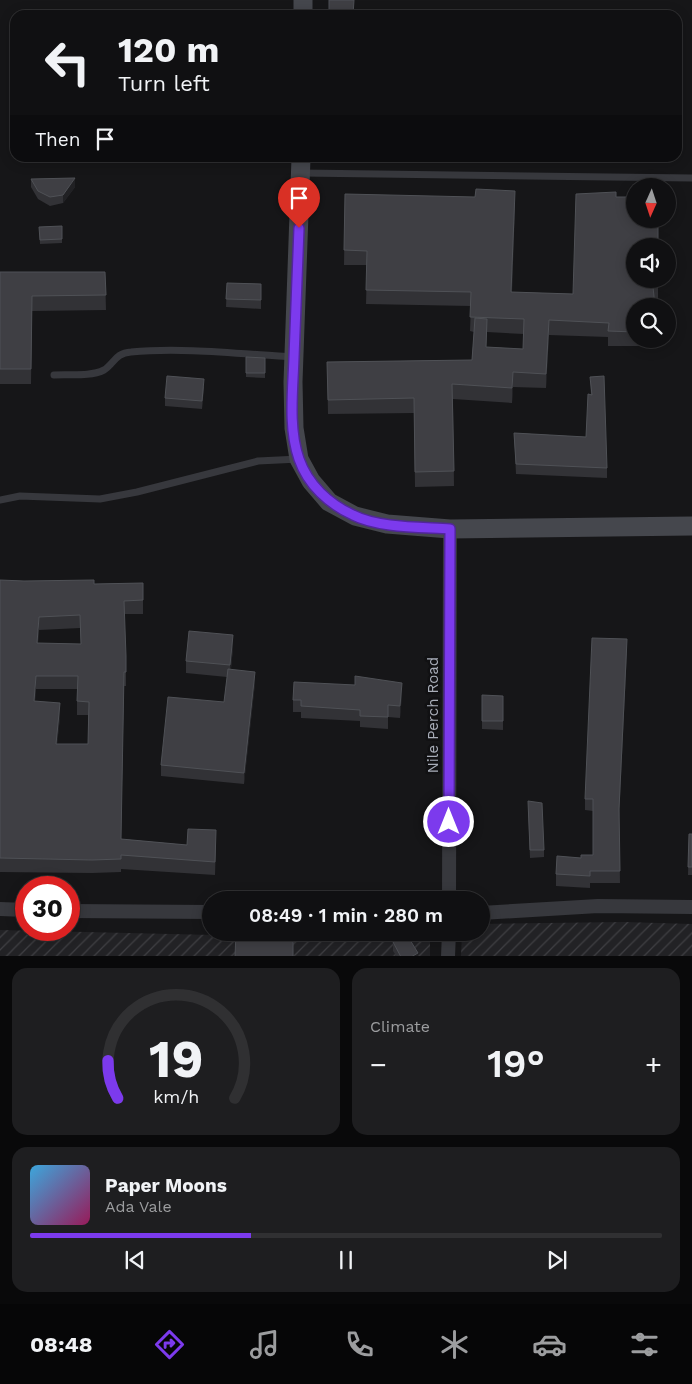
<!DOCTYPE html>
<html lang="en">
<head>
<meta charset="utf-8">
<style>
  body { margin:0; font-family:"Work Sans",sans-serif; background:#1e1e20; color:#f1f3f6; height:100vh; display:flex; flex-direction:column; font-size:19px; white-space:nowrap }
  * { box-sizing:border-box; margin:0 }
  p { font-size:16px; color:#9c9d9f }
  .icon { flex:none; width:28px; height:28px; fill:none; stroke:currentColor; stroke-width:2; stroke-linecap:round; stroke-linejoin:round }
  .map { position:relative; height:956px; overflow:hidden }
  .drawer { display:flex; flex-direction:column; gap:12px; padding:12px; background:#09090a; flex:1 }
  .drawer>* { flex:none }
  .banner { position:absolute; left:10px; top:10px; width:672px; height:152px; border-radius:15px; box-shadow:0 2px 12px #0003,0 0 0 1px #303032; background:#101012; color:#f1f3f6; overflow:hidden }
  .needle { width:32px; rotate:183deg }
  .buttons { position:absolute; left:626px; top:178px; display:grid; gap:10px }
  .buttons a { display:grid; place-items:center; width:50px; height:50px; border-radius:50%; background:#101012; box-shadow:0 2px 12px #0003,0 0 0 1px #303032; font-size:25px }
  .speed { position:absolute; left:15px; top:876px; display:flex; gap:10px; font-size:25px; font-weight:700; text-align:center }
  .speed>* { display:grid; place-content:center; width:65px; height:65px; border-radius:50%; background:#101012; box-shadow:0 2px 12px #0003,0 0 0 1px #303032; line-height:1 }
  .speed .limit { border:8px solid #d22; background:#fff; color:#111 }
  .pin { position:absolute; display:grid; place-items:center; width:42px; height:42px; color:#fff; margin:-51px -21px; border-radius:50% 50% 50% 0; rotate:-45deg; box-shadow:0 0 5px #0007 }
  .pin .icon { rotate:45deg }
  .me { position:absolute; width:55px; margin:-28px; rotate:0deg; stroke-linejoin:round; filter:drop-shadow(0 0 4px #0008) }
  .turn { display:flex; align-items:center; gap:18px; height:105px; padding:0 25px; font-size:22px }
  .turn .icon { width:65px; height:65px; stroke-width:2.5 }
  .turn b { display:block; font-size:35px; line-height:42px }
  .then { display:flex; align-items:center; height:48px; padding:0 25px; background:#0003; gap:10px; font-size:19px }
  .big { font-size:38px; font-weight:600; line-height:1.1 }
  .drawer .widget { flex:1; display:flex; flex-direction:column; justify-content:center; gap:8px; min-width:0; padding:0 18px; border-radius:15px; background:#1e1e20 }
  .drawer .dial { align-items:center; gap:0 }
  .dial svg { height:130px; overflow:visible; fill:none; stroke:#303032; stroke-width:7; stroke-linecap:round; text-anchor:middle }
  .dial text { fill:#f1f3f6; stroke:none }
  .song { display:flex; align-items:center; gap:15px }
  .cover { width:60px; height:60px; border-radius:8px; background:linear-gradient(135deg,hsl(200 70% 55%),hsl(330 70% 35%)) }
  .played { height:5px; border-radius:2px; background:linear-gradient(90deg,#7c3aed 35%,#303032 35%) }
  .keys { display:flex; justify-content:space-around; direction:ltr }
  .heat { display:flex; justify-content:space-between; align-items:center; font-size:28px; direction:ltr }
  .drawer .tiles { flex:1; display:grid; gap:12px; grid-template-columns:1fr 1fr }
  .widget:last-child { grid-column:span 2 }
  .trip { position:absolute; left:202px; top:891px; width:288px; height:50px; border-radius:25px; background:#101012; box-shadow:0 2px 12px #0003,0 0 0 1px #303032; font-weight:600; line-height:50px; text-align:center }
  .menu { display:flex; height:80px; justify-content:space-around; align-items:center; background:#060607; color:#9c9d9f }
  .menu .icon { width:35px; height:35px }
  .menu .on { color:#7c3aed }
  .menu b { font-size:22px; color:#f1f3f6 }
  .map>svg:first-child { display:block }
</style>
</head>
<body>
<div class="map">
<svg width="692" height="957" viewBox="0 0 692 957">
  <defs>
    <pattern id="industrial-furrows" width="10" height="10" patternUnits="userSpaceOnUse" patternTransform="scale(1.25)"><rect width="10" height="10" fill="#222225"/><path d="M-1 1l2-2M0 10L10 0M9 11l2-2" fill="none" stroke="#3f3f43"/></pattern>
  </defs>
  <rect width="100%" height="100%" fill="#161618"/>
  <g fill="url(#industrial-furrows)">
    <path d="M624 922 692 924V956H461L462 933 481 932V924Z"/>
    <path d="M0 930 430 940V957H0Z"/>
  </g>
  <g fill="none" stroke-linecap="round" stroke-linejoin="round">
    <g stroke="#37383d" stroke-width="7">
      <path d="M302 173 692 178"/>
      <path d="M54 375C70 374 90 377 104 370 114 364 115 353 131 352 182 347 242 354 294 357"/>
      <path d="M0 500 20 496 100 499 137 492 258 461 299 459"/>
    </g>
    <g stroke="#37383d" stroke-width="14">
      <path d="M449 900 450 529"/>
      <path d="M0 909 26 910"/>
      <path d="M69 911 211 912"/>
      <path d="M481 913 598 906 692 907"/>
      <path d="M448 957 449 932"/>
    </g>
    <g stroke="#45474d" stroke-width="19">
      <path d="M303 15V0"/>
      <path d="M301 158 293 382 294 428 299 459 311 481 329 502 355 516 387 524 450 529 692 526"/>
    </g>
  </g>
  <g fill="#323236" fill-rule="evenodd">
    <path d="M31 179 75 187 63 203 50 206 38 199 31 187Z"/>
    <path d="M345 194 515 205 512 292 573 294 616 197 658 279V302H654L635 306V339H657V346H608V337L549 335 546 388 513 387 512 403 453 399 454 486 415 487 414 413 328 414 327 362 472 360 474 332 470 331 471 306 366 304 367 265H344ZM487 332 524 334 523 349 486 347Z"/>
    <path d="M62 226V243L40 244 39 227Z"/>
    <path d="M0 272H105L106 310 32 311 31 384H0Z"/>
    <path d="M227 283 261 284V309L226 307Z"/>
    <path d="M246 357 265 358V378L246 377Z"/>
    <path d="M590 377 607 468V478L516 474 514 433 586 437 591 395Z"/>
    <path d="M204 387 202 409 165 406V398Z"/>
    <path d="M0 580 94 584 143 583V614H124L126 670V686H124L121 839 187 845 216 844 215 875 121 869V872L92 873 0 872ZM80 628 81 644 38 643 39 630ZM36 689H77V715H88V744H57L60 717 35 701Z"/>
    <path d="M233 648 231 669 255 683 244 784 161 776V765L224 702 227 677 186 673V661Z"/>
    <path d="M627 651 619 818 620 883H590V888L556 886V874L593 855V811L585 810V799Z"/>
    <path d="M402 694 400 718 388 717V729L360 727V721L301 718V712H293V700Z"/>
    <path d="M482 695 503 696V730L482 729Z"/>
    <path d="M528 809 544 850V857L530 858Z"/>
    <path d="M689 834H692V875H688Z"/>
    <path d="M393 942 418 957H397L393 951Z"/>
  </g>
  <g fill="#212124">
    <path d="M75 178V187L63 203V195Z"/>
    <path d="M515 191V205L511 306V292Z"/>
    <path d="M549 320V335L546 388V374Z"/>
    <path d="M513 372V387L512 403V388Z"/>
    <path d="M39 617V630L37 657V643Z"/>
    <path d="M233 635V648L230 677V665Z"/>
    <path d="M627 639V651L619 821V809Z"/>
    <path d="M255 672V683L244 784V773Z"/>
    <path d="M36 676V689L34 714V701Z"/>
    <path d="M402 683V694L400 718V706Z"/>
    <path d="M60 703V717L56 757V744Z"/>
    <path d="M418 953V957H411Z"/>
  </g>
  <g fill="#3f3f44" stroke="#4f5156" fill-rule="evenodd">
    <path d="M329 0H354L353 15H329Z"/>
    <path d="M75 178 63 195 50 197 38 191 31 179Z"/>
    <path d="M476 189 515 191 511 292 573 294 576 194 616 192V197H635V219H658V246H635V279H658V287H653L655 306H635V332L608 331 609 323 549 320 546 374 513 372 512 388 452 384 454 471 415 472 414 398 328 400 327 362 472 360 475 318 487 319 486 347 523 349 524 319 470 317 471 292 366 290 367 251 344 250 345 194 475 197Z"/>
    <path d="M62 226V239L40 240 39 227Z"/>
    <path d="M0 272H105L106 295 32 296 31 369H0Z"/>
    <path d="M227 283 261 284V300L226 299Z"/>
    <path d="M246 357 265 358V373H246Z"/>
    <path d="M167 376 204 379 202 401 165 398Z"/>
    <path d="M604 376 607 468 516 464 514 433 586 437 588 394 592 395 590 377Z"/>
    <path d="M0 580 24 581 94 580V584L143 583V600L124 601 126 656V672H124L121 839 187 845 188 829 216 830 215 862 121 855V859L92 860 0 858ZM80 615 81 644 37 643 39 617ZM36 676H78L77 701 89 702 88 744H56L60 703 34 701Z"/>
    <path d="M189 631 233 635 230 665 186 661Z"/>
    <path d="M592 638 627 639 619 809 620 871H590V876L556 874 557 856 581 858V855H593V799H585Z"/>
    <path d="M228 669 255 672 244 773 161 765 168 697 224 702Z"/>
    <path d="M355 676 402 683 400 706 388 705V717L360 716V710L301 706V700H293L294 682 355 685Z"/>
    <path d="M482 695 503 696V721H482Z"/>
    <path d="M528 801 542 803 544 850H530Z"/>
    <path d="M689 834H692V867H688Z"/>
    <path d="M236 932H293V957H235Z"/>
    <path d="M407 935 418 953 411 957H401L393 942Z"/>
  </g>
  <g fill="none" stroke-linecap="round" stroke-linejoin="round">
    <defs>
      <path id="route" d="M299 228C297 271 296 314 294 357 293 389 288 428 299 459 308 485 329 504 353 515 378 528 422 527 450 529L449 822"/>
    </defs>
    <use href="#route" stroke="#51269a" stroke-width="12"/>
    <use href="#route" stroke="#7c3aed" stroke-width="9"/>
  </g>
  <g text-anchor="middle" stroke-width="5" stroke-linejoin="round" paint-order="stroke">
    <g font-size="15" fill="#a8adb8" stroke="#111113">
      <text transform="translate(433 715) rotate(-90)" y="5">Nile Perch Road</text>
    </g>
  </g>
</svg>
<div class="buttons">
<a><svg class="needle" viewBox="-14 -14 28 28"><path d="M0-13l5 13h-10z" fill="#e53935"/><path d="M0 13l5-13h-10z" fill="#9c9d9f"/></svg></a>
<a><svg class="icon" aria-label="sound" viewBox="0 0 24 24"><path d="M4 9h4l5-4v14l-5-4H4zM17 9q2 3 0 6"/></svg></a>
<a><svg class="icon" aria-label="search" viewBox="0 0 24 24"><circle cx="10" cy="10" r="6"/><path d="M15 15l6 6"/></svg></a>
</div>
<div class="speed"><div class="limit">30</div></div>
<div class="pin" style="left:299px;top:228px;background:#d93025"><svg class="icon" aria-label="arrive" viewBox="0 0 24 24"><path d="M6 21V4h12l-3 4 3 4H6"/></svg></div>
<svg class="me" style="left:449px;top:822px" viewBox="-20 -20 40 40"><circle r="17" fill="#7c3aed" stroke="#fff" stroke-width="3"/><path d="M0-11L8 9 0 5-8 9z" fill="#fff"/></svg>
<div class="trip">08:49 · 1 min · 280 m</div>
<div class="banner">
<div class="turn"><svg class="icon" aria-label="left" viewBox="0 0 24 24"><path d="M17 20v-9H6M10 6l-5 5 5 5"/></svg><div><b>120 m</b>Turn left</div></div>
<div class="then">Then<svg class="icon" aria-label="arrive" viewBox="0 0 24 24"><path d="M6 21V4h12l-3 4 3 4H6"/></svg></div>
</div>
</div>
<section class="drawer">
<div class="tiles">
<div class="widget dial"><svg viewBox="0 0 100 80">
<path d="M14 69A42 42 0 1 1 86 69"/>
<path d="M14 69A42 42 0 0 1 8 46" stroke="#7c3aed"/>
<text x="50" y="56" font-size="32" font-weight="700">19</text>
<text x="50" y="72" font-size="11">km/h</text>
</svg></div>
<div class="widget"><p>Climate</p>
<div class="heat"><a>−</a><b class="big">19°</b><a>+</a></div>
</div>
<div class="widget">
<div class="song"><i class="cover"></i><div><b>Paper Moons</b><p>Ada Vale</p></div></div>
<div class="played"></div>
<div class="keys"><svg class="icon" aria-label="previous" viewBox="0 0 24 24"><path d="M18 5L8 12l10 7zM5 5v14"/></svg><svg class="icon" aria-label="pause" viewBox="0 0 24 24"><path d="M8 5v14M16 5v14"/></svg><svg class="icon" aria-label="next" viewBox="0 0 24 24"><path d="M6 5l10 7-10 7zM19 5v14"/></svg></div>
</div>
</div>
</section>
<nav class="menu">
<b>08:48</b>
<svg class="icon on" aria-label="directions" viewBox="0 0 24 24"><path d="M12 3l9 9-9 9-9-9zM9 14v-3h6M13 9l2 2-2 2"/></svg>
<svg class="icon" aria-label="music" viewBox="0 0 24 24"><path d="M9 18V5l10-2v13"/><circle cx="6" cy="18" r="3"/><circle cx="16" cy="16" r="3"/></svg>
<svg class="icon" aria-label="phone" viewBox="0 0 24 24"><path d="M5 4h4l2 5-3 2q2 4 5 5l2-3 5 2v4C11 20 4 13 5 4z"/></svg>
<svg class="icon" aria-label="climate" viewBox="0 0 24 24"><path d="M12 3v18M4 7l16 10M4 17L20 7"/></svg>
<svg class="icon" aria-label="car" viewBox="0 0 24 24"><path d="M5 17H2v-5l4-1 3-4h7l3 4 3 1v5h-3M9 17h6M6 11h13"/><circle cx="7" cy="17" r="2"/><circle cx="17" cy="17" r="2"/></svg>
<svg class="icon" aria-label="filters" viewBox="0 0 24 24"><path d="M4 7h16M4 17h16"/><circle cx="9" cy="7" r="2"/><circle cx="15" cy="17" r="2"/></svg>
</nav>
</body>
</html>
